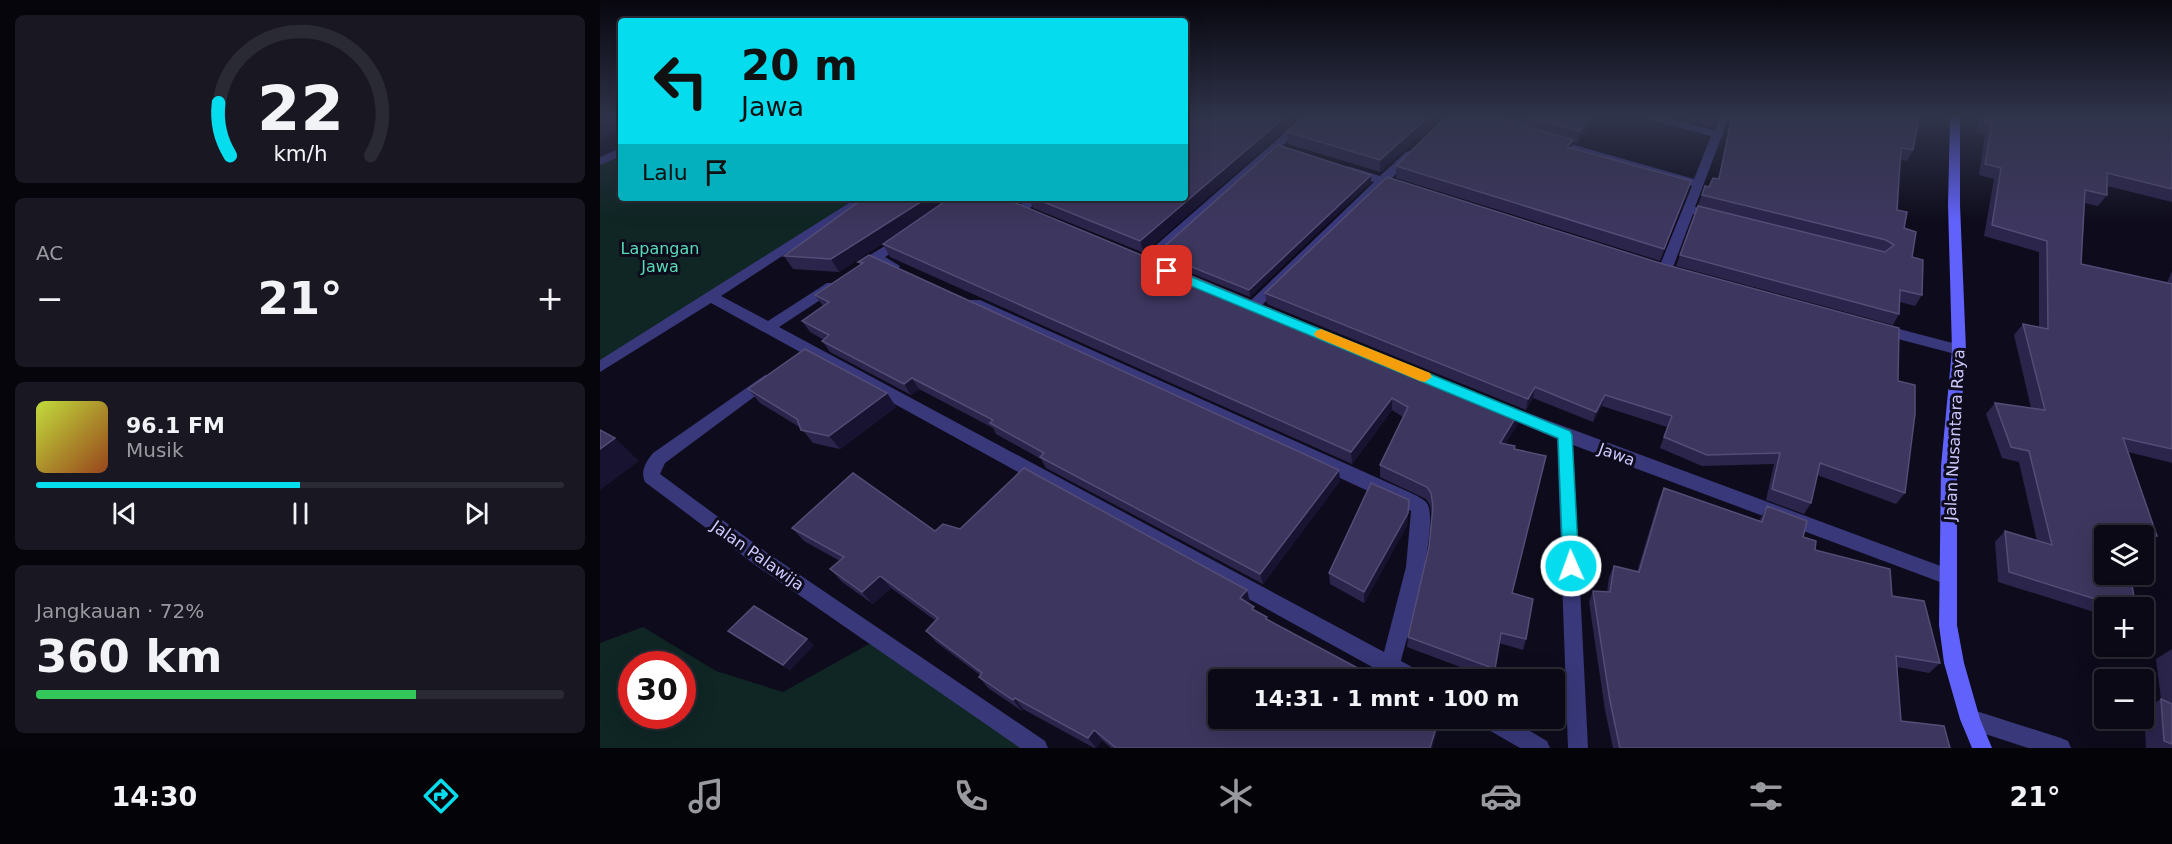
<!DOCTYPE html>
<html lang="id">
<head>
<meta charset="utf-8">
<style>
  body { margin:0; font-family:"DejaVu Sans",sans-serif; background:#181722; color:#f1f3f6; height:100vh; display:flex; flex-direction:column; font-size:22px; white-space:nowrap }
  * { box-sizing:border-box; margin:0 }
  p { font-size:20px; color:#999aa0 }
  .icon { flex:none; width:33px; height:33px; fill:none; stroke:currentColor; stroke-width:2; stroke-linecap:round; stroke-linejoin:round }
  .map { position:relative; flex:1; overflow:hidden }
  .side { display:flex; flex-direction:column; gap:15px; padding:15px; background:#06050c; width:600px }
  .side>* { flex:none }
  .guide { position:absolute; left:18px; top:18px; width:570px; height:183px; border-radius:6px; box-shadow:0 6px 24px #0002,0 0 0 2px #2a2a34; background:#05dced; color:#111; overflow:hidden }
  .fabs { position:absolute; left:1494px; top:525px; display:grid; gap:12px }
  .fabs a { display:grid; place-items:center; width:60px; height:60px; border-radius:6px; background:#0a0915; box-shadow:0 6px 24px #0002,0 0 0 2px #2a2a34; font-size:30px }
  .speed { position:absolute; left:18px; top:651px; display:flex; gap:12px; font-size:30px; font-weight:700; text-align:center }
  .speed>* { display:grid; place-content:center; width:78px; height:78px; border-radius:50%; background:#0a0915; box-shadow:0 6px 24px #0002,0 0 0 2px #2a2a34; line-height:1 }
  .speed .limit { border:9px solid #d22; background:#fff; color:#111 }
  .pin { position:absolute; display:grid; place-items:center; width:51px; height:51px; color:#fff; margin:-26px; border-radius:12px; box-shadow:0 3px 9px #0006 }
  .me { position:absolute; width:66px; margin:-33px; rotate:358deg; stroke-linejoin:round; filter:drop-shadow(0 0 4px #0008) }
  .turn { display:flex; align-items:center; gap:21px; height:126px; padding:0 24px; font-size:27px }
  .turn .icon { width:78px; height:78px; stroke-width:2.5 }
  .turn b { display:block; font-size:42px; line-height:51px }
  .then { display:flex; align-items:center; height:57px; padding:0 24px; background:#0003; gap:12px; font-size:22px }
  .big { font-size:45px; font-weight:600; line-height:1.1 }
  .side .widget { flex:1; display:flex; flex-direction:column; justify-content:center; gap:9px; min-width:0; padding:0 21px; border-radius:9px; background:#181722 }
  .side .dial { align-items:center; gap:0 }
  .dial svg { height:156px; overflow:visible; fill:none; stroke:#2a2a34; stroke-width:7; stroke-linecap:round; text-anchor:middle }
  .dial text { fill:#f1f3f6; stroke:none }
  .song { display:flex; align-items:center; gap:18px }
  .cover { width:72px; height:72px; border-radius:9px; background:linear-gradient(135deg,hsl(70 70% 55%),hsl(20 70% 35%)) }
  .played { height:6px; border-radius:3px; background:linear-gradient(90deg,#05dced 50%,#2a2a34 50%) }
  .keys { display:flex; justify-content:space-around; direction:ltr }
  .heat { display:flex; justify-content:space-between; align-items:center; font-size:33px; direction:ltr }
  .charge { height:9px; border-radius:4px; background:linear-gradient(90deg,#34c759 72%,#2a2a34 0) }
  .trip { position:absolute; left:608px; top:669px; width:357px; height:60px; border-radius:6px; background:#0a0915; box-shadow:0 6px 24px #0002,0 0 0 2px #2a2a34; font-weight:600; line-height:60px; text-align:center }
  .dock { display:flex; height:96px; justify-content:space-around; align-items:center; background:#040408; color:#999aa0 }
  .dock .icon { width:42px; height:42px }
  .dock .selected { color:#05dced }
  .dock b { font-size:27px; color:#f1f3f6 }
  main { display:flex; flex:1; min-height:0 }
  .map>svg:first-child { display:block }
</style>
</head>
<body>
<main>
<section class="side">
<div class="widget dial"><svg viewBox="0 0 100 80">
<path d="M14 69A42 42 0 1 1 86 69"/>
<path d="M14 69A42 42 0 0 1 8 42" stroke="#05dced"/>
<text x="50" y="56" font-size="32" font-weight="700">22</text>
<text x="50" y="72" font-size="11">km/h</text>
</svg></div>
<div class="widget"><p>AC</p>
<div class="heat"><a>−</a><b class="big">21°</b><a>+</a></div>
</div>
<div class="widget">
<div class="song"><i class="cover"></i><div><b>96.1 FM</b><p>Musik</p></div></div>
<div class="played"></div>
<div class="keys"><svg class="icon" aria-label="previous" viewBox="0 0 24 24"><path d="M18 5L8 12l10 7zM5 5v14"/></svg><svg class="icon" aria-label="pause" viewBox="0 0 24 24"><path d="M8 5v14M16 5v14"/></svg><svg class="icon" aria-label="next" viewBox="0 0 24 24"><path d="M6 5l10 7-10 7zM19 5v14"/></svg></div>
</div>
<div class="widget"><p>Jangkauan · 72%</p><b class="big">360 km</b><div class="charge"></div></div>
</section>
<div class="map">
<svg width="1572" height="748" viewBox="0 0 1572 748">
  <rect width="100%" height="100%" fill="#0e0c1c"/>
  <g fill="#0f2624" fill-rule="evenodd">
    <path d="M21 151V198H265L0 367V162Z"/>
    <path d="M43 627 116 671 183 692 278 639 438 748H0V643ZM32 664H82V716H32Z"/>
  </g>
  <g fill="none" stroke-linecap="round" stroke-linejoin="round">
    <g fill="#38387a" fill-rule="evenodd">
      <path d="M703 117H714L550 265H540L538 262 540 259Z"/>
      <path d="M1046 117H1063L1114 130 1119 117H1129L1095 207 1120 213 1122 216 1116 220 1093 214 1072 270 1065 274 1058 270 1092 186 949 144 947 142 949 140H957L1094 179 1111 136 1047 119Z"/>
      <path d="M21 148V156L0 165V157Z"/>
      <path d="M810 151 816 154 791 179 804 183V189L785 185 658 309H648L646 306 648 303 774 182 747 174V168L751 167 780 176 806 152Z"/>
      <path d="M257 198H271L121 296 168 321 227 283H237L239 286 237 289 179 327 784 652 806 567 811 511 370 306 368 303 370 300H380L809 492C815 495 825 499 828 505 838 530 809 632 801 661L823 673 826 680H796L111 303 0 372V360Z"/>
      <path d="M428 198H442L424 213H416L414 210Z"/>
      <path d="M303 235 308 236 309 239 308 242 285 257 300 266 298 269C289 272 274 265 268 258L270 255Z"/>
      <path d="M1280 324 1364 346 1366 350 1359 355 1275 333 1273 329Z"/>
      <path d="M165 375 170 377 173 381 170 385 65 463 60 474 166 552 445 741 448 748H420L154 564 45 482C40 471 46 462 53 453Z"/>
      <path d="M901 403 1354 571 1357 577 1354 583 1348 585 973 445 988 748H968L957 439 896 413 893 409 896 405Z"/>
      <path d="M1370 709 1461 738 1468 741 1471 748H1428L1370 729 1363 726 1360 719 1363 712Z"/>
      <path d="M877 718H908L947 741 950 748H920L880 725Z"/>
    </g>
    <path fill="#6162fb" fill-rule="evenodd" d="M1350 117H1360V205L1366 350 1357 466V625L1364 663 1380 719 1392 748H1372L1360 719 1344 663 1339 625 1341 466 1352 350 1348 205Z"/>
  </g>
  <g fill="#2b244b">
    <path d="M585 117H700L544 253 433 208 429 198H585Z"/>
    <path d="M703 117H840L780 172 688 144 687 132Z"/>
    <path d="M846 117H998L977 143 972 142 971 149 1087 193 1060 261 796 178V166Z"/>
    <path d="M1079 117H1117L1113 127Z"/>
    <path d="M1131 117H1319L1313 150 1307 161 1300 159 1297 210 1304 228 1312 257 1322 295 1315 306 1300 302 1299 314 1293 325 1076 266 1105 186 1109 187 1118 179Z"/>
    <path d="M1380 117H1572V202L1507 186V195L1498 206 1485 203 1481 264 1567 283 1572 271V463L1528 452 1557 536 1544 547V536H1504L1524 608H1504V615L1398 582 1395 542 1405 531 1437 541 1419 462 1402 458 1386 414 1395 403 1431 408 1414 335 1423 324 1439 327V252L1384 236 1394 179 1379 175 1385 134 1377 132Z"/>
    <path d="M771 182 650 297 559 260 557 253Z"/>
    <path d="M264 198 919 412 917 425 905 444 914 449 912 594 926 639 923 650 899 643 892 679 807 647 808 637 829 547 832 517 830 505 826 499 780 477V465L803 417 792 410 752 464 290 257 283 244 315 222 239 272 193 269 184 256Z"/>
    <path d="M408 198H425L419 202Z"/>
    <path d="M269 255 740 481 663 584 446 468 441 459 396 434 393 428 319 389 311 395 230 352 222 341 224 340 210 332 202 321 223 306 215 295 260 265 258 262Z"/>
    <path d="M665 293 1298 381 1305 493 1296 504 1217 475 1211 503 1204 514 1166 500 1174 464 1102 466 1060 448 1067 427 1002 406 993 422 933 398 926 410 667 304Z"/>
    <path d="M148 389 296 407 240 449 213 443 201 428 160 403Z"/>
    <path d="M1064 488 1159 521 1167 506 1203 537 1215 550 1292 596 1340 663 1329 673 1297 667 1301 721 1350 748H1013L1005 710 989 602 993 591 1007 592 1009 577 1014 566 1037 572 1059 499Z"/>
    <path d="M809 500 807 525 764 603 730 584 729 573Z"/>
    <path d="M192 528 335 531 360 529 650 602 648 603 654 610 667 620 840 722 832 748H511L502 740 496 748H494L423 709 422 711 388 688 379 677 380 675 336 642 326 631 336 621 291 588 273 604 242 582 230 569 240 561 204 541Z"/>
    <path d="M128 631 214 645 190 670 136 637Z"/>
    <path d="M1572 649V748H1546L1544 709 1561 699 1556 659Z"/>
  </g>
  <g fill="#181330">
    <path d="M0 117H21V130L0 140Z"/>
    <path d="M685 117H700L544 253 540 241Z"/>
    <path d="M828 117H840L780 172V160Z"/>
    <path d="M991 117H998L977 143 980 131Z"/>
    <path d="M973 140 970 152 967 147Z"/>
    <path d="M771 175V182L650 297 649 290Z"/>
    <path d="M1091 181 1087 193 1060 261 1064 249Z"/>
    <path d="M327 198H352L239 272 231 259Z"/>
    <path d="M417 198H425L419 202Z"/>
    <path d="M312 378 319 389 311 395 304 384Z"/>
    <path d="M935 387 933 398 926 410 928 399Z"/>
    <path d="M287 393 296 407 240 449 229 436Z"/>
    <path d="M1005 395 1002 406 993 422 996 412Z"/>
    <path d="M792 398V410L752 464 751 452Z"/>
    <path d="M919 412 917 425 898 455 900 443Z"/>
    <path d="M15 438 39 461 0 490V449Z"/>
    <path d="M739 470 740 481 663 584 660 574Z"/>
    <path d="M809 500 807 525 764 603V592Z"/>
    <path d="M280 576 291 588 273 604 262 592Z"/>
    <path d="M647 590 650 602 644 610 640 598Z"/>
    <path d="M207 639 214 645 190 670 183 665Z"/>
    <path d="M415 698 423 709 422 711 413 700Z"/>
    <path d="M839 718H841L840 722 832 748H830Z"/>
    <path d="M494 730 502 740 496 748 488 738Z"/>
  </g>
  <g fill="#3d365e" stroke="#534d77" stroke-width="1.5">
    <path d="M585 117H685L540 241 434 198H585Z"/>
    <path d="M703 117H828L780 160 687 132Z"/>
    <path d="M846 117H894L973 140 967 147 1091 181 1064 249 796 166Z"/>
    <path d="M928 117H991L980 131Z"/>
    <path d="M1132 117H1319L1313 150 1301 148 1297 210 1307 212 1304 228 1316 232 1312 257 1323 260 1322 295 1300 290 1299 314 1080 255 1098 206 1285 252 1294 245 1286 240 1102 195 1105 186 1109 187 1113 178 1119 179Z"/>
    <path d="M1384 117H1572V189L1507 173V195L1485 190 1481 264 1572 284V449L1523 438 1557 536 1522 528 1523 536H1504V574H1530L1536 608H1524L1409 572 1405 531 1452 545 1429 451 1411 447 1395 403 1445 410 1423 324 1448 329 1447 241 1392 225 1401 168 1385 164 1392 123 1383 121Z"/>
    <path d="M678 145 771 175 649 290 557 253Z"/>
    <path d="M787 177 1063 264 1299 328 1298 381 1315 385V414L1305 493 1220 463 1211 503 1172 489 1180 453 1107 455 1064 437 1072 416 1005 395 996 412 935 387 928 399 665 293Z"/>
    <path d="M264 198H327L231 259 184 256Z"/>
    <path d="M350 198H404L919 412 900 443 915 446 914 449 946 456 912 593 933 599 926 639 901 633 895 669 808 637 829 547 833 506 831 493 827 487 780 465 808 407 792 398 751 452 283 244Z"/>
    <path d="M269 255 739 470 660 574 440 457 444 453 390 423 393 420 312 378 304 384 222 341 229 335 202 321 229 302 215 295 263 263 258 262Z"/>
    <path d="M205 349 287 393 229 436 201 430 197 419 148 389Z"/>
    <path d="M0 430 15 438 0 449Z"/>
    <path d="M424 468 647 590 640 598 654 607 652 609 667 617 666 619 780 680H618V718H839L830 748H516L494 730 488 738 415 698 413 700 379 677 382 673 326 631 338 618 280 576 262 592 230 569 244 557 192 528 253 473 335 531 343 524 360 529Z"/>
    <path d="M771 483 809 500 808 513 764 592 729 573Z"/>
    <path d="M1064 488 1162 522 1167 506 1207 521 1203 537 1216 541 1215 550 1290 569 1292 596 1324 601 1340 663 1296 656 1301 721 1344 726 1350 748H1020L1010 701 993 591 1010 592 1014 566 1039 572Z"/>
    <path d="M154 606 207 639 183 665 128 631Z"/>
    <path d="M1561 699 1572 704V744L1564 741Z"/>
  </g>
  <linearGradient id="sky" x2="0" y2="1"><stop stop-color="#08070f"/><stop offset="0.53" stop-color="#30344b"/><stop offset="1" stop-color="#30344b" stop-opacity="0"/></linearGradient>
  <rect width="1572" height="221" fill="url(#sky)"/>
  <path fill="#05dced" stroke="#038f9a" stroke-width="1.5" d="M567 267 970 431 972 435 979 566 977 571 971 573 965 571 963 566 958 438 562 274 560 271Z"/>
  <path fill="#f59e0b" d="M721 329 830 373 832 377 825 382 820 381 716 337 714 334 716 331Z"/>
  <g text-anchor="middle" stroke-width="6" stroke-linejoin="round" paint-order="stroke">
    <g font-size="16" fill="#57dbb6" stroke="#0e0c1c">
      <text x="60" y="254">Lapangan<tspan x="60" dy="18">Jawa</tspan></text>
    </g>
    <g font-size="16" fill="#cdc8fe" stroke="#0e0c1c">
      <text transform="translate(1354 435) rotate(-87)" y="6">Jalan Nusantara Raya</text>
      <text transform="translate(1017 454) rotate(20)" y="6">Jawa</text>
      <text transform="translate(158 555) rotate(35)" y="6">Jalan Palawija</text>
    </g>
  </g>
</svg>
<div class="fabs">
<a><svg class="icon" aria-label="layers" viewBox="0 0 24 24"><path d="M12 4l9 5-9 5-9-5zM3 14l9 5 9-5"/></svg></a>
<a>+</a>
<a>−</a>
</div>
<div class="speed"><div class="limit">30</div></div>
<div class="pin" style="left:567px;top:271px;background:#d93025"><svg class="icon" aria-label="arrive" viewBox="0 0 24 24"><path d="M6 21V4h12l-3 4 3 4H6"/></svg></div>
<svg class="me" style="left:971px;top:566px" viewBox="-20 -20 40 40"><circle r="17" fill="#05dced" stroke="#fff" stroke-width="3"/><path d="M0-11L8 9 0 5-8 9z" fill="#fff"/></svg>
<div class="trip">14:31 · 1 mnt · 100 m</div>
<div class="guide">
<div class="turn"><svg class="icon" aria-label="left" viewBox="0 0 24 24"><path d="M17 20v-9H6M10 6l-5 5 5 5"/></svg><div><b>20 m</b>Jawa</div></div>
<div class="then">Lalu<svg class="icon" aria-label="arrive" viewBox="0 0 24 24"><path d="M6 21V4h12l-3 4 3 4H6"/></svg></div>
</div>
</div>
</main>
<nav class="dock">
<b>14:30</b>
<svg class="icon selected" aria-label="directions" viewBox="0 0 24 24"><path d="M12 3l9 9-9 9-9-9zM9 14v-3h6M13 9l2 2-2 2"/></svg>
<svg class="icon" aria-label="music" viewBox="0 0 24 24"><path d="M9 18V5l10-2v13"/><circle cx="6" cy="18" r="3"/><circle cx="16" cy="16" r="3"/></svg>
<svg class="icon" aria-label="phone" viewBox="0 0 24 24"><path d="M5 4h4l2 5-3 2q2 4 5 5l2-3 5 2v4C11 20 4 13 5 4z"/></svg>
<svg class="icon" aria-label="climate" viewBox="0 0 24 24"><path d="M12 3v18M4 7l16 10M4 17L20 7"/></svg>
<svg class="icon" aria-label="car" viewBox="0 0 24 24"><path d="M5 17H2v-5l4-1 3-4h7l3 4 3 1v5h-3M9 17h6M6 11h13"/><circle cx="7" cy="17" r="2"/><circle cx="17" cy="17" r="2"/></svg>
<svg class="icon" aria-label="filters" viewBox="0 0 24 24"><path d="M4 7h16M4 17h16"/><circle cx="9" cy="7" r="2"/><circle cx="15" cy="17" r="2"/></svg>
<b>21°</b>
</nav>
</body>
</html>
